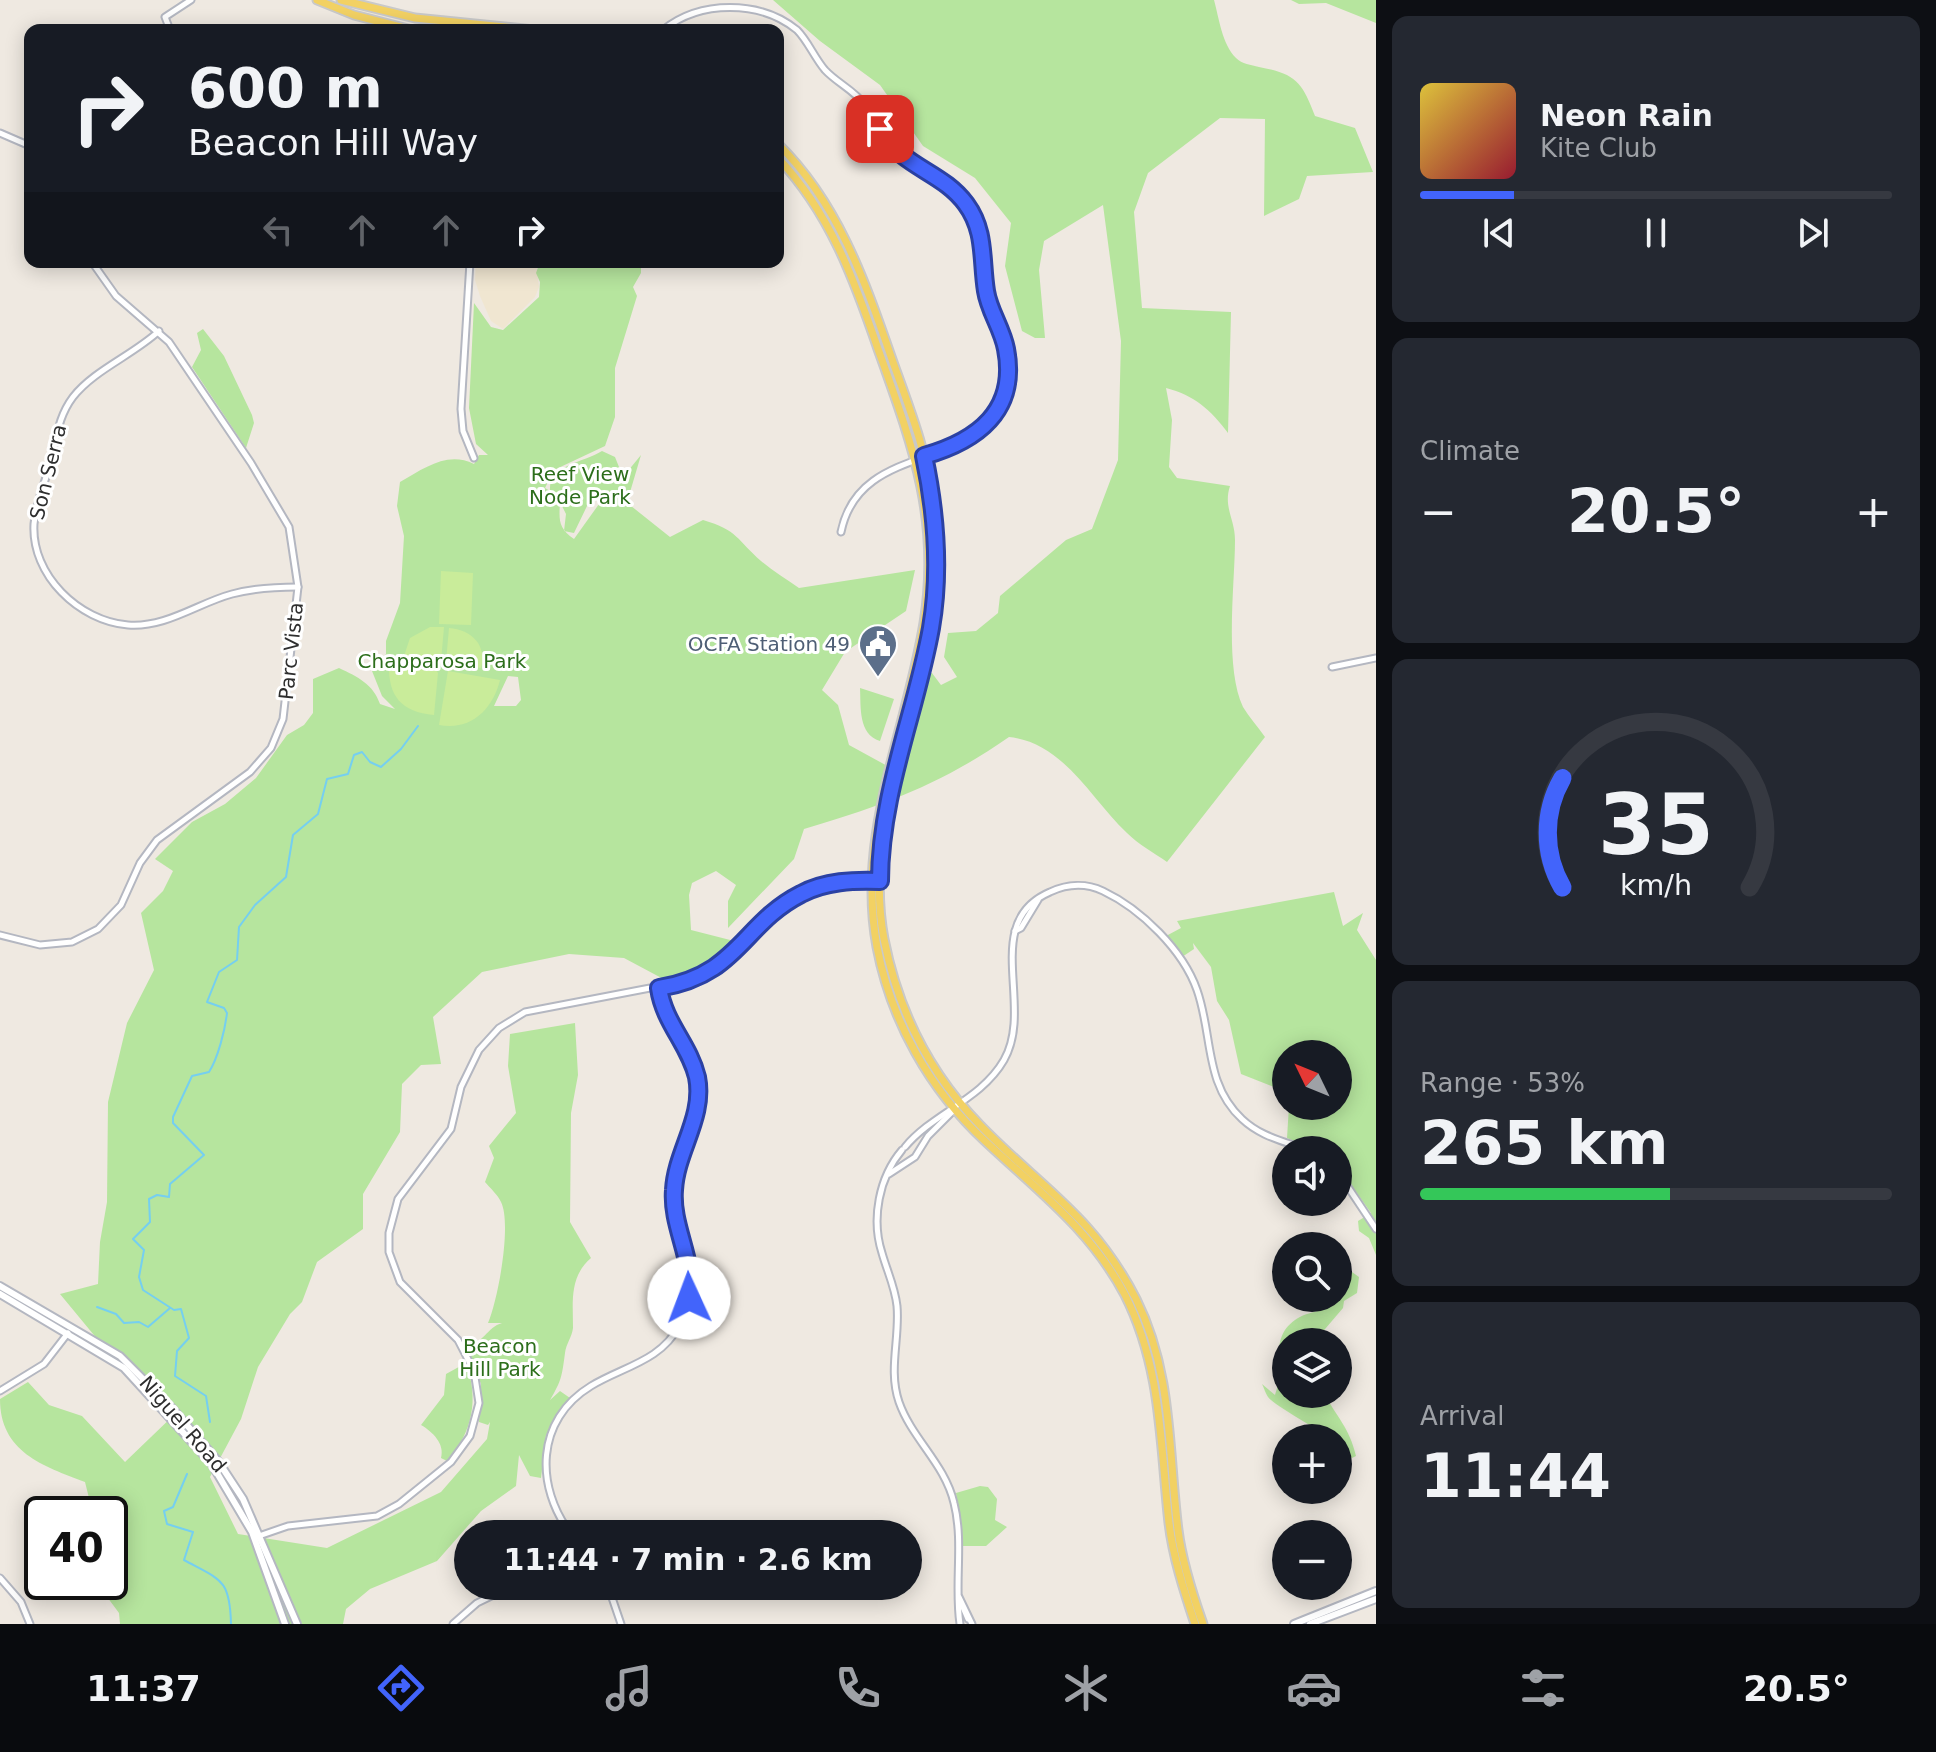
<!DOCTYPE html>
<html lang="en">
<head>
<meta charset="utf-8">
<style>
  body { margin:0; font-family:"DejaVu Sans",sans-serif; background:#242831; color:#f1f3f6; height:100vh; display:flex; flex-direction:column; font-size:30px; white-space:nowrap }
  * { box-sizing:border-box; margin:0 }
  p { font-size:26px; color:#9ea1a6 }
  .icon { flex:none; width:44px; height:44px; fill:none; stroke:currentColor; stroke-width:2; stroke-linecap:round; stroke-linejoin:round }
  .map { position:relative; flex:1; overflow:hidden }
  .panel { display:flex; flex-direction:column; gap:16px; padding:16px; background:#0d0f14; width:560px }
  .panel>* { flex:none }
  .hud { position:absolute; left:24px; top:24px; width:760px; height:244px; border-radius:16px; box-shadow:0 4px 20px #0003; background:#171b24; color:#f1f3f6; overflow:hidden }
  .needle { width:52px; rotate:313deg }
  .controls { position:absolute; left:1272px; top:1040px; display:grid; gap:16px }
  .controls a { display:grid; place-items:center; width:80px; height:80px; border-radius:50%; background:#171b24; box-shadow:0 4px 20px #0003; font-size:40px }
  .speed { position:absolute; left:24px; top:1496px; display:flex; gap:16px; font-size:40px; font-weight:700; text-align:center }
  .speed>* { display:grid; place-content:center; width:104px; height:104px; border-radius:50%; background:#171b24; box-shadow:0 4px 20px #0003; line-height:1 }
  .speed .limit { border:4px solid #111; border-radius:12px; background:#fff; color:#111 }
  .pin { position:absolute; display:grid; place-items:center; width:68px; height:68px; color:#fff; margin:-34px; border-radius:16px; box-shadow:0 4px 12px #0006 }
  .me { position:absolute; width:88px; margin:-44px; rotate:358deg; stroke-linejoin:round; filter:drop-shadow(0 0 6px #0008) }
  .turn { display:flex; align-items:center; gap:28px; height:168px; padding:0 32px; font-size:36px }
  .turn .icon { width:104px; height:104px; stroke-width:2.5 }
  .turn b { display:block; font-size:56px; line-height:68px }
  .lanes { display:flex; align-items:center; height:76px; padding:0 32px; background:#0003; justify-content:center; gap:40px; direction:ltr }
  .lanes .off { opacity:.35 }
  .big { font-size:60px; font-weight:800; line-height:1.1 }
  .panel .card { flex:1; display:flex; flex-direction:column; justify-content:center; gap:12px; min-width:0; padding:0 28px; border-radius:16px; background:#242831 }
  .panel .dial { align-items:center; gap:0 }
  .dial svg { height:208px; overflow:visible; fill:none; stroke:#363941; stroke-width:7; stroke-linecap:round; text-anchor:middle }
  .dial text { fill:#f1f3f6; stroke:none }
  .song { display:flex; align-items:center; gap:24px }
  .cover { width:96px; height:96px; border-radius:12px; background:linear-gradient(135deg,hsl(50 70% 55%),hsl(350 70% 35%)) }
  .played { height:8px; border-radius:4px; background:linear-gradient(90deg,#4264fb 20%,#363941 20%) }
  .keys { display:flex; justify-content:space-around; direction:ltr }
  .heat { display:flex; justify-content:space-between; align-items:center; font-size:44px; direction:ltr }
  .charge { height:12px; border-radius:6px; background:linear-gradient(90deg,#34c759 53%,#363941 0) }
  .trip { position:absolute; left:454px; top:1520px; width:468px; height:80px; border-radius:40px; background:#171b24; box-shadow:0 4px 20px #0003; font-weight:800; line-height:80px; text-align:center }
  .dock { display:flex; height:128px; justify-content:space-around; align-items:center; background:#090b0e; color:#9ea1a6 }
  .dock .icon { width:56px; height:56px }
  .dock .selected { color:#4264fb }
  .dock b { font-size:36px; color:#f1f3f6 }
  main { display:flex; flex:1; min-height:0 }
  .map>svg:first-child { display:block }
</style>
</head>
<body>
<main>
<div class="map">
<svg width="1376" height="1624" viewBox="0 0 1376 1624">
  <rect width="100%" height="100%" fill="#efe9e1"/>
  <path fill="#f0e6d1" d="M476 262H536L539 287 535 297 503 329 491 321 480 296 475 280Z"/>
  <g fill="#b6e59e" fill-rule="evenodd">
    <path d="M773 0H1214C1219 18 1222 44 1236 58 1242 64 1251 65 1259 67 1296 74 1302 82 1315 116L1355 128 1373 172 1307 176 1299 199 1264 216 1265 119 1220 118 1148 173 1134 212 1142 308 1231 312 1228 433C1211 410 1194 395 1166 388L1172 420 1169 467 1177 478 1230 486C1223 507 1235 519 1235 540 1235 583 1224 667 1243 707 1249 717 1258 727 1265 737L1167 862C1154 853 1138 844 1127 833 1090 798 1064 743 1009 737 942 784 882 806 804 829L794 859 728 928V901L736 885 716 871 692 883 689 895 691 930 738 942 718 962 669 982 624 958 569 954 482 972 433 1017 441 1064 421 1065 402 1084 400 1132 363 1194V1229L317 1262 302 1302 290 1314 258 1367 241 1419 210 1477 238 1534 327 1548 441 1492 487 1439 490 1422 488 1425 479 1422 481 1384 466 1345C482 1346 487 1327 502 1323H488C498 1300 512 1224 501 1202 498 1195 490 1188 485 1182L494 1158 489 1146 516 1113 508 1066 510 1034 575 1023 578 1075 571 1113 570 1222 591 1258C569 1277 573 1302 573 1328 572 1337 566 1344 565 1353 562 1375 562 1380 550 1400L560 1391 570 1398 546 1435 541 1478 530 1476 519 1455 516 1486 481 1511 437 1561 370 1589 346 1609 343 1624H120L119 1613 96 1582H110V1514H93L85 1482C43 1466 0 1452 0 1399L28 1382 49 1405 82 1416 125 1462 177 1412 126 1359 98 1340 60 1294 98 1284 100 1242 107 1202 108 1102 127 1023 154 970 141 913 163 891 173 871 155 859 192 822 225 804 256 778 287 735 304 725 313 713V679L339 668C358 677 373 684 380 704L395 709 382 696 372 671 386 654V641L400 603 404 536 397 506 400 482C425 468 447 451 474 464L479 455H488L476 444 469 408 474 303 491 327 503 330 539 297 540 282 536 273 540 262H641V273L633 287 637 296 615 368V417L605 446 554 470 545 488 550 491C548 465 583 463 602 451L615 457 623 477 641 455 628 499 611 490 670 537 703 520C738 530 737 540 761 561 773 571 786 579 799 588L915 570 906 611 845 652 822 690 838 705 849 745 902 774 926 674 932 673 941 685 957 677 944 657 948 633 976 631 998 613 1000 596 1066 540 1092 529 1118 460 1121 341 1103 205 1044 241 1039 270 1045 338H1035L1022 331 1005 266 1011 223 975 178 923 146 880 85 820 41ZM609 490 574 539C558 528 559 520 560 502L566 514 564 531 574 533 587 506ZM508 676 518 677 521 700 516 706H494Z"/>
    <path d="M1291 0H1376V23L1326 3 1299 4Z"/>
    <path d="M203 329 224 356 252 415 254 423 246 448 192 367 201 350 197 333Z"/>
    <path d="M860 688 894 699 880 741C858 734 861 707 860 688Z"/>
    <path d="M1334 892 1343 926 1363 913 1357 930 1376 960V1255L1369 1238 1359 1231 1358 1221 1371 1213 1338 1166V1150H1316L1287 1138 1289 1106H1338V1054H1286V1103L1279 1089 1241 1074 1229 1020 1217 1001 1211 967 1193 943 1194 949 1182 957 1166 936 1181 928 1177 921Z"/>
    <path d="M1352 1272 1359 1277 1357 1293 1344 1301 1343 1308 1314 1342H1286V1394H1325C1336 1417 1349 1426 1356 1456L1352 1458 1338 1445V1438C1329 1438 1280 1408 1271 1400 1266 1396 1265 1390 1262 1384L1275 1395C1285 1369 1268 1339 1295 1320 1310 1309 1320 1316 1338 1298V1276Z"/>
    <path d="M466 1363C479 1399 473 1432 447 1461L441 1458C445 1444 433 1432 421 1425L444 1395 446 1374Z"/>
    <path d="M980 1486 988 1487 997 1499 995 1520 1007 1527 986 1546H963L956 1493Z"/>
  </g>
  <g fill="#c9ec9a">
    <path d="M441 571 473 573 471 625 439 624Z"/>
    <path d="M430 627H444L441 661 437 664 403 659 410 638Z"/>
    <path d="M449 628C472 630 487 645 481 668L446 662Z"/>
    <path d="M389 664 436 670 438 673 434 715C401 712 388 696 389 664Z"/>
    <path d="M448 671 500 680C493 709 471 731 439 725Z"/>
  </g>
  <g fill="none" stroke-linecap="round" stroke-linejoin="round">
    <g stroke="#75cff0" stroke-width="2">
      <path d="M97 1307 116 1314 124 1323 139 1322 148 1327 170 1308"/>
      <path d="M210 1422 206 1396 175 1376 177 1351 189 1338 181 1309 174 1310 143 1290 139 1277 144 1250 133 1239 150 1222 149 1199 157 1195 169 1197 170 1184 204 1155 173 1123V1117L192 1076 209 1072C218 1058 225 1030 227 1013L224 1008 207 1002 219 972 237 960 239 927 255 905 286 877 293 835 318 814 327 779 348 774 354 755 362 752 370 762 381 767 401 749 418 726"/>
      <path d="M187 1474 173 1507 164 1511 167 1524 193 1532 184 1560C221 1580 230 1579 231 1624"/>
    </g>
    <defs>
      <g id="tertiary">
        <path d="M170 30 165 17 191 0"/>
        <path d="M663 30C700 0 760 0 797 30 808 41 814 57 825 70 837 83 854 90 865 105 877 119 882 137 895 151 919 176 956 182 973 215 986 240 981 265 986 292 992 325 1012 348 1006 384 989 478 861 435 841 532"/>
        <path d="M0 133 30 146"/>
        <path d="M470 262 461 409 463 431 474 458"/>
        <path d="M159 331C133 355 94 370 73 397 58 417 57 437 51 460 46 481 36 501 34 524 31 575 79 621 128 625 166 628 198 603 232 594 254 588 276 587 298 587"/>
        <path d="M1332 667 1376 658"/>
        <path d="M1015 931 1021 928 1038 900"/>
        <path d="M0 935 40 945 72 942 98 929 121 905 140 863 157 840 250 772 271 748 283 719 298 587 289 527 251 463 169 342 116 296 92 262"/>
        <path d="M905 1147C933 1113 981 1100 1004 1060 1035 1006 980 922 1050 892 1067 884 1086 883 1103 891 1141 909 1183 950 1197 990 1213 1035 1204 1084 1242 1119 1261 1137 1284 1141 1307 1150"/>
        <path d="M902 1150C879 1177 871 1219 882 1253 887 1271 895 1287 897 1306 900 1338 888 1370 899 1402 912 1439 945 1464 954 1503 964 1542 954 1584 960 1624"/>
        <path d="M1338 1172 1376 1229"/>
        <path d="M889 1174 915 1157 928 1136 954 1110"/>
        <path d="M0 1391 44 1364 68 1333"/>
        <path d="M571 1534C535 1487 535 1420 591 1386 622 1367 661 1361 679 1326 705 1277 670 1238 674 1189 677 1152 700 1121 697 1083 695 1049 664 1026 659 988"/>
        <path d="M256 1537 288 1526 377 1516 399 1504 451 1462 470 1436 479 1403 474 1371 458 1340 400 1282 389 1252V1233L398 1199 451 1129 461 1087 479 1050 499 1028 525 1012 697 979C777 938 765 883 875 881"/>
        <path d="M0 1578 21 1602 30 1624"/>
        <path d="M608 1586 621 1624"/>
        <path d="M959 1597 972 1624"/>
        <path d="M962 1605 968 1619"/>
        <path d="M453 1624 477 1603 512 1586"/>
      </g>
      <g id="secondary">
        <path d="M0 1286 120 1356 172 1408 218 1461 243 1499 297 1624"/>
        <path d="M0 1294 124 1368 211 1463 252 1532 285 1624"/>
        <path d="M1294 1624 1376 1591"/>
        <path d="M1310 1624 1376 1599"/>
      </g>
      <g id="primary">
        <path d="M317 0 354 15 412 30"/>
        <path d="M341 0 415 18 534 30"/>
        <path d="M778 144C840 205 866 285 894 365 912 414 930 463 935 514 939 551 938 591 931 628 912 730 864 834 884 939 898 1010 929 1073 980 1125 1041 1188 1093 1215 1136 1299 1173 1373 1168 1451 1178 1530 1182 1562 1192 1593 1203 1624"/>
        <path d="M778 158C830 213 854 279 878 349 912 444 941 520 924 623 906 732 856 835 877 947 891 1021 930 1090 985 1141 1037 1190 1091 1230 1125 1295 1162 1368 1160 1444 1169 1523 1173 1557 1184 1591 1195 1624"/>
      </g>
    </defs>
    <use href="#tertiary" stroke="#b4b7c1" stroke-width="9"/>
    <use href="#secondary" stroke="#b4b7c1" stroke-width="10"/>
    <use href="#primary" stroke="#c9c9c9" stroke-width="11"/>
    <use href="#tertiary" stroke="#fff" stroke-width="5"/>
    <use href="#secondary" stroke="#fff" stroke-width="6"/>
    <use href="#primary" stroke="#f2d163" stroke-width="7"/>
  </g>
  <g fill="none" stroke-linecap="round" stroke-linejoin="round">
    <defs>
      <path id="route" d="M689 1298C695 1260 671 1227 674 1190 676 1151 705 1117 697 1077 689 1044 664 1023 659 988 739 975 742 924 801 894 825 881 854 880 880 881 880 794 916 712 931 628 941 570 936 513 924 456 977 441 1018 411 1006 349 1002 328 989 311 986 291 981 260 986 231 966 204 942 171 902 168 880 129"/>
    </defs>
    <use href="#route" stroke="#2b41a3" stroke-width="20"/>
    <use href="#route" stroke="#4264fb" stroke-width="14"/>
  </g>
  <defs>
    <symbol id="civic-pin" viewBox="-11 -11 22 30"><path d="M0 17L-7.5 6A9.5 9.5 0 1 1 7.5 6Z" fill="#5c6f8a" stroke="#fff"/><path d="M-.6-6.5H3V-4.5H.6V-3L4-1V1h2V6H-6V1h2V-1L-.6-3ZM-1.2 2.5V6h2.4V2.5Z" fill="#fff"/></symbol>
  </defs>
  <g fill-rule="evenodd">
    <use href="#civic-pin" x="856" y="622" width="44" height="60"/>
  </g>
  <g text-anchor="middle" stroke-width="6" stroke-linejoin="round" paint-order="stroke">
    <g font-size="20" fill="#2e2e2e" stroke="#fff">
      <text transform="translate(48 472) rotate(-76)" y="7">Son Serra</text>
      <text transform="translate(291 651) rotate(-84)" y="7">Parc Vista</text>
      <text transform="translate(183 1424) rotate(49)" y="7">Niguel Road</text>
    </g>
    <g font-size="20" fill="#2c6e1b" stroke="#fff">
      <text x="580" y="481">Reef View<tspan x="580" dy="23">Node Park</tspan></text>
      <text x="442" y="668">Chapparosa Park</text>
      <text x="500" y="1353">Beacon<tspan x="500" dy="23">Hill Park</tspan></text>
    </g>
    <g font-size="20" fill="#4e5e75" stroke="#fff" text-anchor="end">
      <text x="850" y="651">OCFA Station 49</text>
    </g>
  </g>
</svg>
<div class="controls">
<a><svg class="needle" viewBox="-14 -14 28 28"><path d="M0-13l5 13h-10z" fill="#e53935"/><path d="M0 13l5-13h-10z" fill="#9ea1a6"/></svg></a>
<a><svg class="icon" aria-label="sound" viewBox="0 0 24 24"><path d="M4 9h4l5-4v14l-5-4H4zM17 9q2 3 0 6"/></svg></a>
<a><svg class="icon" aria-label="search" viewBox="0 0 24 24"><circle cx="10" cy="10" r="6"/><path d="M15 15l6 6"/></svg></a>
<a><svg class="icon" aria-label="layers" viewBox="0 0 24 24"><path d="M12 4l9 5-9 5-9-5zM3 14l9 5 9-5"/></svg></a>
<a>+</a>
<a>−</a>
</div>
<div class="speed"><div class="limit">40</div></div>
<div class="pin" style="left:880px;top:129px;background:#d93025"><svg class="icon" aria-label="arrive" viewBox="0 0 24 24"><path d="M6 21V4h12l-3 4 3 4H6"/></svg></div>
<svg class="me" style="left:689px;top:1298px" viewBox="-20 -20 40 40"><circle r="19" fill="#fff"/><path d="M0-13L10 11 0 6-10 11z" fill="#4264fb"/></svg>
<div class="trip">11:44 · 7 min · 2.6 km</div>
<div class="hud">
<div class="turn"><svg class="icon" aria-label="right" viewBox="0 0 24 24"><path d="M7 20v-9h11M14 6l5 5-5 5"/></svg><div><b>600 m</b>Beacon Hill Way</div></div>
<div class="lanes"><svg class="icon off" aria-label="left" viewBox="0 0 24 24"><path d="M17 20v-9H6M10 6l-5 5 5 5"/></svg><svg class="icon off" aria-label="ahead" viewBox="0 0 24 24"><path d="M12 20V5M6 11l6-6 6 6"/></svg><svg class="icon off" aria-label="ahead" viewBox="0 0 24 24"><path d="M12 20V5M6 11l6-6 6 6"/></svg><svg class="icon" aria-label="right" viewBox="0 0 24 24"><path d="M7 20v-9h11M14 6l5 5-5 5"/></svg></div>
</div>
</div>
<section class="panel">
<div class="card">
<div class="song"><i class="cover"></i><div><b>Neon Rain</b><p>Kite Club</p></div></div>
<div class="played"></div>
<div class="keys"><svg class="icon" aria-label="previous" viewBox="0 0 24 24"><path d="M18 5L8 12l10 7zM5 5v14"/></svg><svg class="icon" aria-label="pause" viewBox="0 0 24 24"><path d="M8 5v14M16 5v14"/></svg><svg class="icon" aria-label="next" viewBox="0 0 24 24"><path d="M6 5l10 7-10 7zM19 5v14"/></svg></div>
</div>
<div class="card"><p>Climate</p>
<div class="heat"><a>−</a><b class="big">20.5°</b><a>+</a></div>
</div>
<div class="card dial"><svg viewBox="0 0 100 80">
<path d="M14 69A42 42 0 1 1 86 69"/>
<path d="M14 69A42 42 0 0 1 14 27" stroke="#4264fb"/>
<text x="50" y="56" font-size="32" font-weight="700">35</text>
<text x="50" y="72" font-size="11">km/h</text>
</svg></div>
<div class="card"><p>Range · 53%</p><b class="big">265 km</b><div class="charge"></div></div>
<div class="card"><p>Arrival</p><b class="big">11:44</b></div>
</section>
</main>
<nav class="dock">
<b>11:37</b>
<svg class="icon selected" aria-label="directions" viewBox="0 0 24 24"><path d="M12 3l9 9-9 9-9-9zM9 14v-3h6M13 9l2 2-2 2"/></svg>
<svg class="icon" aria-label="music" viewBox="0 0 24 24"><path d="M9 18V5l10-2v13"/><circle cx="6" cy="18" r="3"/><circle cx="16" cy="16" r="3"/></svg>
<svg class="icon" aria-label="phone" viewBox="0 0 24 24"><path d="M5 4h4l2 5-3 2q2 4 5 5l2-3 5 2v4C11 20 4 13 5 4z"/></svg>
<svg class="icon" aria-label="climate" viewBox="0 0 24 24"><path d="M12 3v18M4 7l16 10M4 17L20 7"/></svg>
<svg class="icon" aria-label="car" viewBox="0 0 24 24"><path d="M5 17H2v-5l4-1 3-4h7l3 4 3 1v5h-3M9 17h6M6 11h13"/><circle cx="7" cy="17" r="2"/><circle cx="17" cy="17" r="2"/></svg>
<svg class="icon" aria-label="filters" viewBox="0 0 24 24"><path d="M4 7h16M4 17h16"/><circle cx="9" cy="7" r="2"/><circle cx="15" cy="17" r="2"/></svg>
<b>20.5°</b>
</nav>
</body>
</html>
